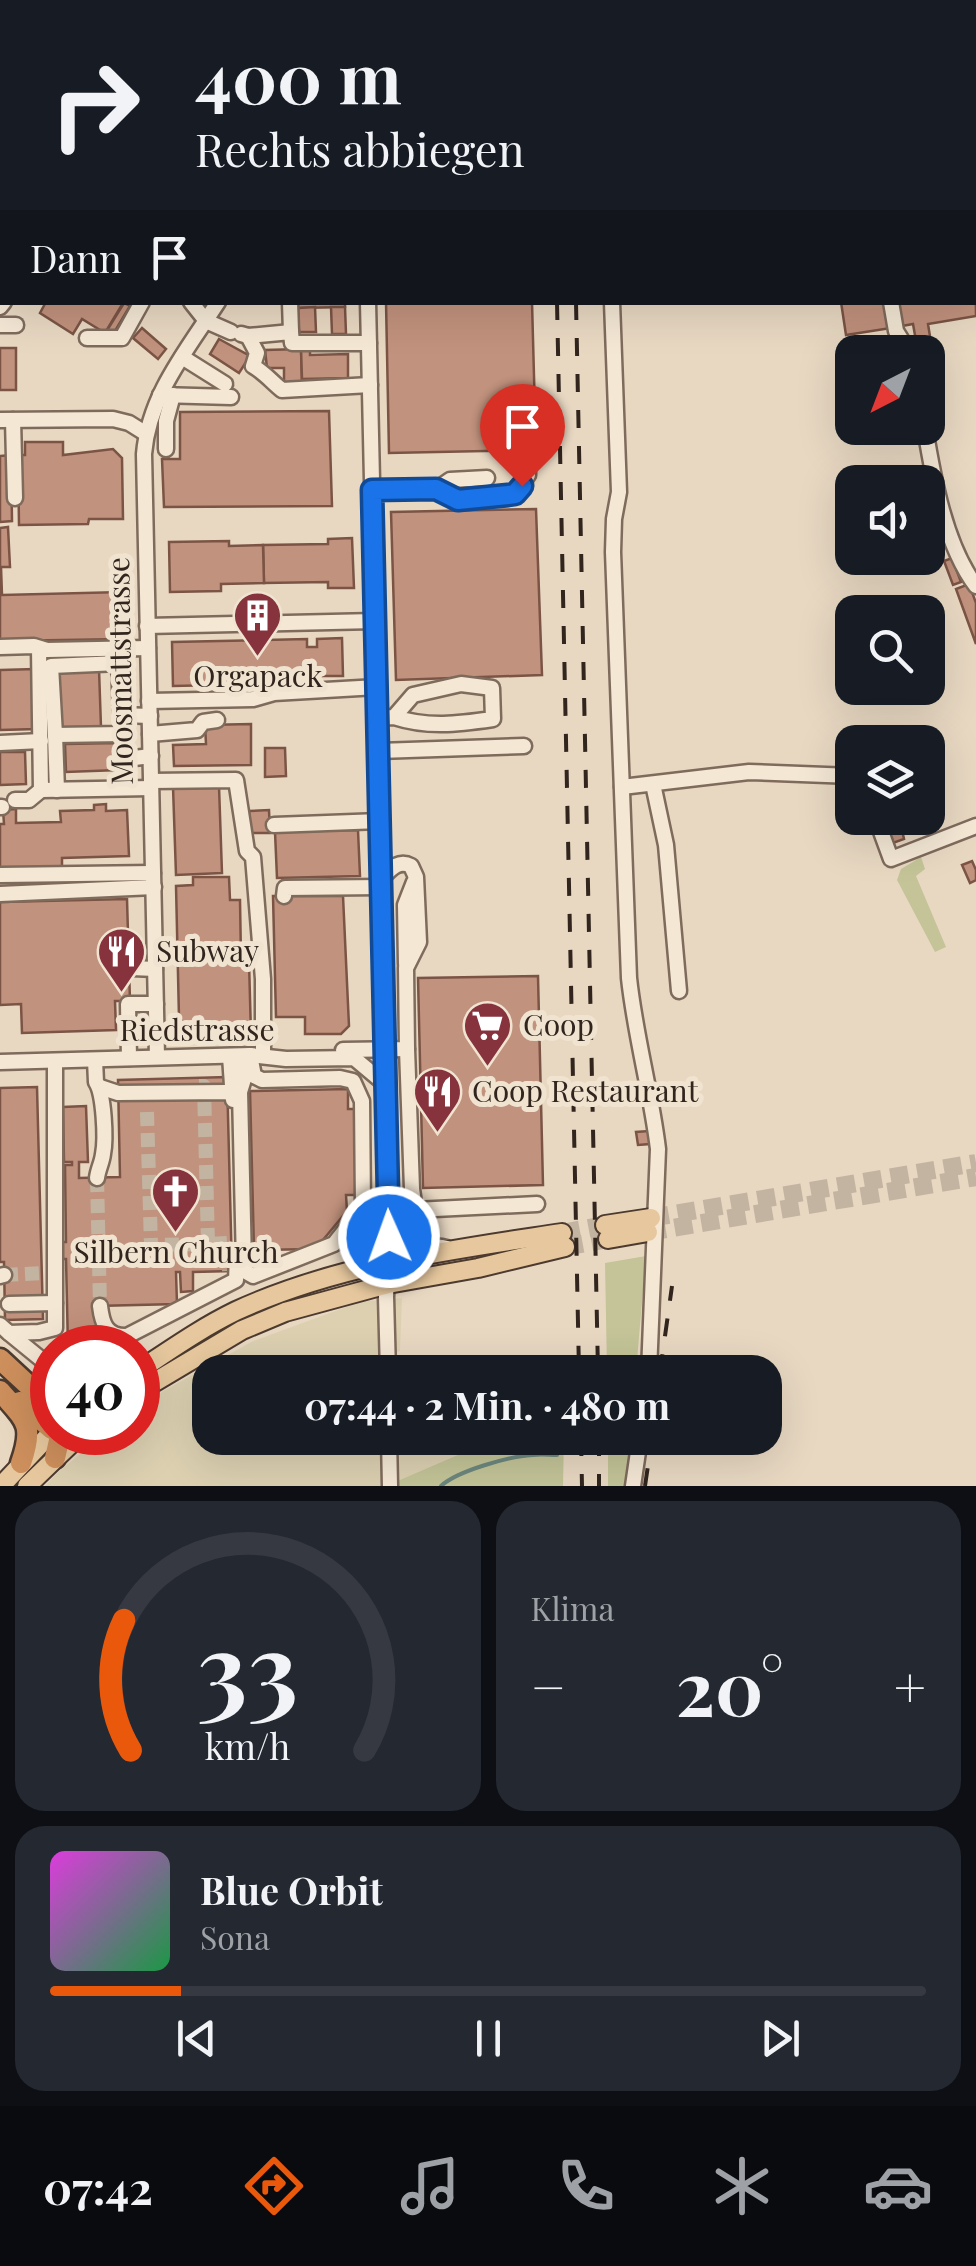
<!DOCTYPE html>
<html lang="de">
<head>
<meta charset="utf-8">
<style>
  body { margin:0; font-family:"Playfair Display",serif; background:#242831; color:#f1f3f6; height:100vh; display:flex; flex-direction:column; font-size:38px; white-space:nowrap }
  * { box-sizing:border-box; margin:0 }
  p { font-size:32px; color:#9ea1a6 }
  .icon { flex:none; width:55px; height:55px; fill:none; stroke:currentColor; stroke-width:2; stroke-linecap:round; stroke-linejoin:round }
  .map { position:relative; height:1486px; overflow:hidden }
  .sheet { display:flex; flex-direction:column; gap:15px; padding:15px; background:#0d0f14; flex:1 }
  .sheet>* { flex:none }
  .top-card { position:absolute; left:0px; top:0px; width:978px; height:305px; box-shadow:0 10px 40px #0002; background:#171b24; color:#f1f3f6; overflow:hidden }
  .needle { width:65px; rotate:222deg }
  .buttons { position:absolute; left:835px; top:335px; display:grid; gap:20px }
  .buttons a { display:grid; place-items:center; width:110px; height:110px; border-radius:20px; background:#171b24; box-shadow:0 10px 40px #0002; font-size:50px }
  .speed { position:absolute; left:30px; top:1325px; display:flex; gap:20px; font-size:50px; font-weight:700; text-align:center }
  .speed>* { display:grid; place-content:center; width:130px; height:130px; border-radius:50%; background:#171b24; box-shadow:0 10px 40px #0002; line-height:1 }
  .speed .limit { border:15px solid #d22; background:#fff; color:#111 }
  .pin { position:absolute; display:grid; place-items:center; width:85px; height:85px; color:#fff; margin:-102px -42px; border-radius:50% 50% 50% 0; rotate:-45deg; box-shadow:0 0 10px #0007 }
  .pin .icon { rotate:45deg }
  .me { position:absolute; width:110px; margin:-55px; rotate:358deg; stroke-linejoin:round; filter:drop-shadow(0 0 8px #0008) }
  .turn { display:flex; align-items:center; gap:35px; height:210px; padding:0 30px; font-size:45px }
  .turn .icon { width:130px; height:130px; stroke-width:2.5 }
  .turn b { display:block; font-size:70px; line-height:85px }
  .then { display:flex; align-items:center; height:95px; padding:0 30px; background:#0003; gap:20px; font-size:38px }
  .big { font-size:75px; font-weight:700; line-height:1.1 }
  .sheet .card { flex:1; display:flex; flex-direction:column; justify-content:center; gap:15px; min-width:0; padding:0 35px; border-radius:30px; background:#242831 }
  .sheet .dial { align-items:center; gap:0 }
  .dial svg { height:260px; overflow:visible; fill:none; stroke:#363941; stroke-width:7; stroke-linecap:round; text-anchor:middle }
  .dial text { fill:#f1f3f6; stroke:none }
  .song { display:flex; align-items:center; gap:30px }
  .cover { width:120px; height:120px; border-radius:15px; background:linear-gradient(135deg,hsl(300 70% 55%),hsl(140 70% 35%)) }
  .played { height:10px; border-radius:5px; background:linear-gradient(90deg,#ea580c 15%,#363941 15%) }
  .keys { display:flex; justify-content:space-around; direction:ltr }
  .heat { display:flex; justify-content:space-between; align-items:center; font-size:55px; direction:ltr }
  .sheet .tiles { flex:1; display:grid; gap:15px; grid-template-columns:1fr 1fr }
  .card:last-child { grid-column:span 2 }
  .trip { position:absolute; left:192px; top:1355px; width:590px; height:100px; border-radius:30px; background:#171b24; box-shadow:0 10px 40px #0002; font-weight:700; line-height:100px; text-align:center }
  .menu { display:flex; height:160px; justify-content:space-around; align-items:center; background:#090b0e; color:#9ea1a6 }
  .menu .icon { width:70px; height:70px }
  .menu .active { color:#ea580c }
  .menu b { font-size:45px; color:#f1f3f6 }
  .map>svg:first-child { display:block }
</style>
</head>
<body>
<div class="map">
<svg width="976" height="1486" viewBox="0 0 976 1486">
  <rect width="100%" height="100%" fill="#e8d8c2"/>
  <g fill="#dcd0b1">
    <path d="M402 1298 400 1351 396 1352 394 1372H210V1438H497L395 1482 394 1486H45L57 1473 106 1433 138 1432V1407L144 1402 253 1341 360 1302Z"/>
    <path d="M559 1356 558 1372H474Z"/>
  </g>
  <g fill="#c4c498">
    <path d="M921 857 925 869 916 876 946 947 935 952 897 880 901 869Z"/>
    <path d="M646 1256 636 1372H607L605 1263Z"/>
    <path d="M497 1438H564L563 1486H394L395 1482Z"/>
    <path d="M608 1438H630L626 1486H608Z"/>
  </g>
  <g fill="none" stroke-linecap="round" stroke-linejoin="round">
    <path stroke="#6c877e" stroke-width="4" d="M441 1486C457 1471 510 1456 533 1455 541 1454 549 1455 557 1455"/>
  </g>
  <g fill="#c1927d" stroke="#7b5445" stroke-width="2.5">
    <path d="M2 82V170L0 169V86Z"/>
    <path d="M975 249 976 316 928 324 937 380 928 381V352H918L913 324 902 326 898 302H975Z"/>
    <path d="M46 302H122L123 303 105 333 82 319 73 334 40 313Z"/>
    <path d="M298 302H345V307L298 308Z"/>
    <path d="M386 302H532L536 450 389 453Z"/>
    <path d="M841 302H887L891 328 846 335Z"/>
    <path d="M124 303 130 306 112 336 106 332Z"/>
    <path d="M315 307 316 332H299L298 308Z"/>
    <path d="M331 307H345L346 334H332Z"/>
    <path d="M142 328 166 349 158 359 133 338Z"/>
    <path d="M219 339 250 356 239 373 210 354Z"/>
    <rect x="0" y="348" width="16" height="42"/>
    <path d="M301 349 302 384 284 385V368H267L265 350Z"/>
    <path d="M301 349H310V355L348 354V378L302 379Z"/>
    <path d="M329 411 332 506 164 507 162 459H180V412Z"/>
    <path d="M25 442H63V455L113 449 122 458 123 519H89L88 524 19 525 18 455H25Z"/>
    <path d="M11 455 12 521 0 522V456Z"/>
    <path d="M536 509 542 675 396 680 391 512Z"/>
    <path d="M8 527 10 567H1L2 595 123 592 124 639 0 641V528Z"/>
    <path d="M352 538 354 588H328V582L264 583 263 545 328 544V539Z"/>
    <path d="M229 541V546L263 545 264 583 221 584V591L170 592 169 542Z"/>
    <path d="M952 558 961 582 953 585 944 561Z"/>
    <path d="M969 584 976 603V644L956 589Z"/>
    <path d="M342 638 343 676H319V671H305L306 683 173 686 172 642 307 639V647H317V639Z"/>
    <path d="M35 669 37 729 0 730V670Z"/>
    <path d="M99 669 101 727 60 728 58 670Z"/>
    <path d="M251 724V765L174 766 173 745 206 744 205 725Z"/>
    <path d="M119 743V770L66 772 65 744Z"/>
    <path d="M265 748H285L286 776 265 777Z"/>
    <path d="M0 752H25L26 784 0 785Z"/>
    <path d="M219 786 222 873 176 875 173 787Z"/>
    <path d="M106 804V811L127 810 129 856 62 858V868L0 870V824H4L3 810 16 809V823L61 822 60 811 94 810V805Z"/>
    <path d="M269 810 270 833H250L249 811Z"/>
    <path d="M884 818H896L898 821H900L904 839 893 843Z"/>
    <path d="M358 830 360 876 277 878 275 832Z"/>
    <path d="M972 861 976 870V880L970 883 962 865Z"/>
    <path d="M193 877H229L230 900H240L241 959 249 961 251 1035 198 1037 179 1018 176 886 193 885Z"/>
    <path d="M273 896H343L349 1026 341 1034H305V1017H276Z"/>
    <path d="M127 899 130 1001H115L116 1030 22 1033 21 1004 0 1005V902Z"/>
    <path d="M538 976 543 1185 423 1188 418 978Z"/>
    <path d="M227 1077 232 1271 193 1272V1291L181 1292 180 1272H176L177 1304 96 1306 97 1348H68L66 1259H61V1242H66L65 1165H72V1162H64L63 1107 86 1106 88 1162H79V1178L120 1177 118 1080Z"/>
    <path d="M37 1087 43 1319 5 1320 4 1262H0V1088Z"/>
    <path d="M348 1089V1109H357L359 1195H346L347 1211 318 1246V1249L254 1250 250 1091Z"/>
    <path d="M649 1131 650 1144 638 1145 636 1132Z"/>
  </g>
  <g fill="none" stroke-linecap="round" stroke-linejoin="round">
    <g stroke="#c3b4a1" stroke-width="14" stroke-dasharray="14 7" stroke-linecap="butt">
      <path d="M199 1086H204L208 1244 228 1243 229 1271"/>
      <path d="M147 1112 151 1245 208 1244"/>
      <path d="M97 1178 100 1306"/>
      <path d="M4 1275 42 1273"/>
    </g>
    <g stroke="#c3b4a1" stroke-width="18" stroke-dasharray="18 9" stroke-linecap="butt">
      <path d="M651 1218 976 1163"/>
      <path d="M648 1232 976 1177"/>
      <path d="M562 1233 605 1225"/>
      <path d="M565 1247 608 1239"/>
    </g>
    <defs>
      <g id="minor">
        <path d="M315 0 349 2"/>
        <path d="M361 0V2"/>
        <path d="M389 0V2"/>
        <path d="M517 0 518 2"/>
        <path d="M600 0V2"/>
        <path d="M19 2 20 0"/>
        <path d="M162 2 163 0"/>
        <path d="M454 2V0"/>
        <path d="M0 31 2 28"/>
        <path d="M0 183 2 184"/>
        <path d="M0 217 2 214"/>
        <path d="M191 302 206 321 231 332"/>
        <path d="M290 302 291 332"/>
        <path d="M368 302 389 1237 386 1297 388 1372"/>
        <path d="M612 302 619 492 614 519 613 552 629 978C635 1035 651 1091 658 1149L649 1372"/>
        <path d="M891 302 896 331 909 352"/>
        <path d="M0 307 4 302"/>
        <path d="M0 325H16"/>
        <path d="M241 334 248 336 291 332 292 343H369"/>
        <path d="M248 336 257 353 253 366C265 373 272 382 282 390L370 385"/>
        <path d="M87 338H122L142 302"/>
        <path d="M182 357 225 384"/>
        <path d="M160 395 231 397"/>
        <path d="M0 420 113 419 129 423 145 433"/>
        <path d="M13 420 15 498"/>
        <path d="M925 428C933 477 945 545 976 586"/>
        <path d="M166 449V421L173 395"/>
        <path d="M437 489 458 500 515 494 528 475V451"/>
        <path d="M372 490 437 489 450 480 487 478"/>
        <path d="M147 626 375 621"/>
        <path d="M0 647 34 646 47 650 148 648"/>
        <path d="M39 648 41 790 151 788"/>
        <path d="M149 701 253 699 274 693 377 687"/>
        <path d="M378 718 394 717 413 695 461 684 492 688 493 719C458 724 428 728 394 717"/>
        <path d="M122 726 126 759 151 756"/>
        <path d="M123 734 55 735 51 666 119 663 121 715 150 716"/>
        <path d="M150 734 197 730 203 722 217 720"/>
        <path d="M55 735 57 790"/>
        <path d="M0 743 41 741"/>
        <path d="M379 751 524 746"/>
        <path d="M151 781 236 780 247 851 253 857 263 979V1056"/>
        <path d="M653 784 666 845 679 991"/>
        <path d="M622 787 749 772 852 776"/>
        <path d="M15 800H29L41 790"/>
        <path d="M0 807H2"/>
        <path d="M876 818 891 859 976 826"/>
        <path d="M274 825 380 821"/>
        <path d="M0 875 153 873"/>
        <path d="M0 894 154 887"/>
        <path d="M284 896 285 888 381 887"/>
        <path d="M131 956 132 968 155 969"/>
        <path d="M406 964 405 905 414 882"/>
        <path d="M407 1049 412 1189 415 1210 537 1204"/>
        <path d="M343 1050 407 1049 406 968 419 942 416 877 411 866C398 859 390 870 381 879"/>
        <path d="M230 1056 233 1100"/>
        <path d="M242 1056 244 1079 240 1092 244 1264 246 1272 253 1276 334 1244 363 1207 362 1101 353 1081 340 1078 262 1080 254 1076 250 1055"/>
        <path d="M157 1057 144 454C149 395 187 350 218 302"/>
        <path d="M129 1058 128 1004H156"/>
        <path d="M95 1060 96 1082C104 1094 106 1139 103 1154 102 1163 98 1169 97 1178"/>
        <path d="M0 1062 250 1055 286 1059 354 1058 385 1084"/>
        <path d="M100 1087 118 1093 227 1092 233 1096"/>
        <path d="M389 1214C397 1226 404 1244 420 1246 430 1248 437 1245 447 1248"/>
        <path d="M0 1276 4 1275"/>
        <path d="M9 1304 55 1303"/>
        <path d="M100 1306C102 1323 106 1337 127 1336L236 1280 237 1256"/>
        <path d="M0 1325 9 1333 39 1332 55 1328V1062"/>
        <path d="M9 1333 47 1364 52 1366"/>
        <path d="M389 1438 390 1486"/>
        <path d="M633 1486 640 1438"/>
      </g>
      <g id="major">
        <path d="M605 1225 651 1218"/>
        <path d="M608 1239 648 1232"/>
        <path d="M138 1371C170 1350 201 1328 236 1311 338 1264 451 1250 562 1233"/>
        <path d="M138 1392 242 1330 285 1312 388 1284 478 1268 565 1247"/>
        <path d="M1 1486 52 1432"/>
        <path d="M27 1486 83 1432"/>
      </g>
      <g id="highway">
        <path d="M0 1359 42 1398 52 1412"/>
        <path d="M0 1391C25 1420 35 1423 21 1463"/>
        <path d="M20 1402 52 1429"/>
        <path d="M61 1432 83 1433"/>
        <path d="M55 1458 61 1432"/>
      </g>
    </defs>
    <use href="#minor" stroke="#7f6b5c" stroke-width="19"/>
    <use href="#major" stroke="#4d3a2f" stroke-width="22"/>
    <use href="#highway" stroke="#4d3a2f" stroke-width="25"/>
    <use href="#minor" stroke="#f4e7d4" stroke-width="14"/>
    <use href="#major" stroke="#e7c89e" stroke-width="18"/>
    <use href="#highway" stroke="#cd8f5c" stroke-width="20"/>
    <g stroke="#31251e" stroke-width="4" stroke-dasharray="18 18" stroke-linecap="butt">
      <path d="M544 0V2"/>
      <path d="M569 0V2"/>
      <path d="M557 302 579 1372"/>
      <path d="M576 302 598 1372"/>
      <path d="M660 1372 672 1286"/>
      <path d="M581 1438 582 1486"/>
      <path d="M599 1438V1486"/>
      <path d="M645 1486 652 1438"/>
    </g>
  </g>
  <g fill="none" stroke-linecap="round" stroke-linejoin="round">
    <defs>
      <path id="route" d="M389 1237 372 490 436 489 458 500 508 495 515 494 522 486"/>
    </defs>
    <use href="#route" stroke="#114b97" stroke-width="25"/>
    <use href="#route" stroke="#1a73e8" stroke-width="18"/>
  </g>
  <defs>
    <symbol id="building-pin" viewBox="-11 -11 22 30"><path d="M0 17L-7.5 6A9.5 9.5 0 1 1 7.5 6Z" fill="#87333d" stroke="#f0e4d1"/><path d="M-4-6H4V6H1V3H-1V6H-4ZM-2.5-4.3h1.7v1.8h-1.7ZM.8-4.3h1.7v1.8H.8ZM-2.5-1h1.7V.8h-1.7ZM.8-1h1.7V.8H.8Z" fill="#fff"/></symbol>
    <symbol id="restaurant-pin" viewBox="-11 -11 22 30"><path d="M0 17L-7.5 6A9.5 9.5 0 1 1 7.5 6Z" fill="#87333d" stroke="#f0e4d1"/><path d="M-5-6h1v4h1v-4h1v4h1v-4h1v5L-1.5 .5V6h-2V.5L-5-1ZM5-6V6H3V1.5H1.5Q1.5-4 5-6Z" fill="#fff"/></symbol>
    <symbol id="supermarket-pin" viewBox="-11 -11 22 30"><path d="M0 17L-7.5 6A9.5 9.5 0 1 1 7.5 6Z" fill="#87333d" stroke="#f0e4d1"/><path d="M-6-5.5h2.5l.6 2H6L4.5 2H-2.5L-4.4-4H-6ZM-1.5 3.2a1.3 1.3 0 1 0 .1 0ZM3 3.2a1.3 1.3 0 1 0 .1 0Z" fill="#fff"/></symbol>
    <symbol id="church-pin" viewBox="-11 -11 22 30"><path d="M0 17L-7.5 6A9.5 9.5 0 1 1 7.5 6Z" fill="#87333d" stroke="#f0e4d1"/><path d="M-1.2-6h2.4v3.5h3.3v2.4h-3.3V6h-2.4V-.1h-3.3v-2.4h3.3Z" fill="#fff"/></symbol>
  </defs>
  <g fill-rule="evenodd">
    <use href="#building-pin" x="230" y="588" width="55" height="75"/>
    <use href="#restaurant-pin" x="94" y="924" width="55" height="75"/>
    <use href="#supermarket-pin" x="460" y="998" width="55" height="75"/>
    <use href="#restaurant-pin" x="410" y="1064" width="55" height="75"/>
    <use href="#church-pin" x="148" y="1164" width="55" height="75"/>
  </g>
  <g text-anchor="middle" stroke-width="10" stroke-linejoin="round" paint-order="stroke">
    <g font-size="30" fill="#31251e" stroke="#f0e4d1">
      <text transform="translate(121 671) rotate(-91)" y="10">Moosmattstrasse</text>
      <text x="197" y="1041">Riedstrasse</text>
    </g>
    <g font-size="30" fill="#31251e" stroke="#f0e4d1" text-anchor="start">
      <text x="258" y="687" text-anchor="middle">Orgapack</text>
      <text x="156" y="962">Subway</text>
      <text x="523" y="1036">Coop</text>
      <text x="472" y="1102">Coop Restaurant</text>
      <text x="176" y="1263" text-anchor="middle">Silbern Church</text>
    </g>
  </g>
</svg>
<div class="buttons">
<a><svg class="needle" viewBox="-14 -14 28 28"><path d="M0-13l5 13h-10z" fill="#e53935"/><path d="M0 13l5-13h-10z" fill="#9ea1a6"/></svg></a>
<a><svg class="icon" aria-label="sound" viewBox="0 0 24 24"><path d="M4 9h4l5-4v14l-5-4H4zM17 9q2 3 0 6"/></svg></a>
<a><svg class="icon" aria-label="search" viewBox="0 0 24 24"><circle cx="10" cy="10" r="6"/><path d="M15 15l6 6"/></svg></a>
<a><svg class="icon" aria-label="layers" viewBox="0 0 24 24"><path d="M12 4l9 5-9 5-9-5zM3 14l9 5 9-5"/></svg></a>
</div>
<div class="speed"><div class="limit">40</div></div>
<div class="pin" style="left:522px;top:486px;background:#d93025"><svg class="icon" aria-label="arrive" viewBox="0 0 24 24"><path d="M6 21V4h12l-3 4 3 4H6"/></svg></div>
<svg class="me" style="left:389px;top:1237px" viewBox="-20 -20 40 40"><circle r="17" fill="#1a73e8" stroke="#fff" stroke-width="3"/><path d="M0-11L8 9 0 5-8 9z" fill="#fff"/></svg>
<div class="trip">07:44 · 2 Min. · 480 m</div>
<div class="top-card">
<div class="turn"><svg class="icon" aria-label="right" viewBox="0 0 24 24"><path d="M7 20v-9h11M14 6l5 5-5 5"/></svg><div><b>400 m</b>Rechts abbiegen</div></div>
<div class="then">Dann<svg class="icon" aria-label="arrive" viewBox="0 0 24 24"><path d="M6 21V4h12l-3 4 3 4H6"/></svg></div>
</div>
</div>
<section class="sheet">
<div class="tiles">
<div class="card dial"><svg viewBox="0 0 100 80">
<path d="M14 69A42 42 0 1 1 86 69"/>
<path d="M14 69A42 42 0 0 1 12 29" stroke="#ea580c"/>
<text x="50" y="56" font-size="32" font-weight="700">33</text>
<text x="50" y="72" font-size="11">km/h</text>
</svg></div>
<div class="card"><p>Klima</p>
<div class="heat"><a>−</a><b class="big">20°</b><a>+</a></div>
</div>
<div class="card">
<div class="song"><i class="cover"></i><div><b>Blue Orbit</b><p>Sona</p></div></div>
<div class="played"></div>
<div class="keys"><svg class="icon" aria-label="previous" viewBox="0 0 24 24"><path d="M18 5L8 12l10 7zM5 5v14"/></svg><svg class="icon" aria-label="pause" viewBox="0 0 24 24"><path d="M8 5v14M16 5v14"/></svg><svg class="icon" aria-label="next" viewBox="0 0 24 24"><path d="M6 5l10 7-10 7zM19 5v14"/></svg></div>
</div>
</div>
</section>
<nav class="menu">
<b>07:42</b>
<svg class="icon active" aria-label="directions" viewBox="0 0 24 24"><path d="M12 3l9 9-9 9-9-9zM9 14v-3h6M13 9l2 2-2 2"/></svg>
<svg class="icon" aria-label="music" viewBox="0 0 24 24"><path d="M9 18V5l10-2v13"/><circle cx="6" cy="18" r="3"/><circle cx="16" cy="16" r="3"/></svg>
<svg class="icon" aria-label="phone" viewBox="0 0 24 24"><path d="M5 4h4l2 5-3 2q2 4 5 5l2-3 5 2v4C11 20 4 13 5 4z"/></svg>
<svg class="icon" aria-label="climate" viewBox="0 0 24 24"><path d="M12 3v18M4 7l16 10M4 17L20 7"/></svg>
<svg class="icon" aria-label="car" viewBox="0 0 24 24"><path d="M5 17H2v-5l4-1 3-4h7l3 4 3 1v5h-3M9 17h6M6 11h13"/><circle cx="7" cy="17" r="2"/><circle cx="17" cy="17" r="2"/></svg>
</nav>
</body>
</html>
